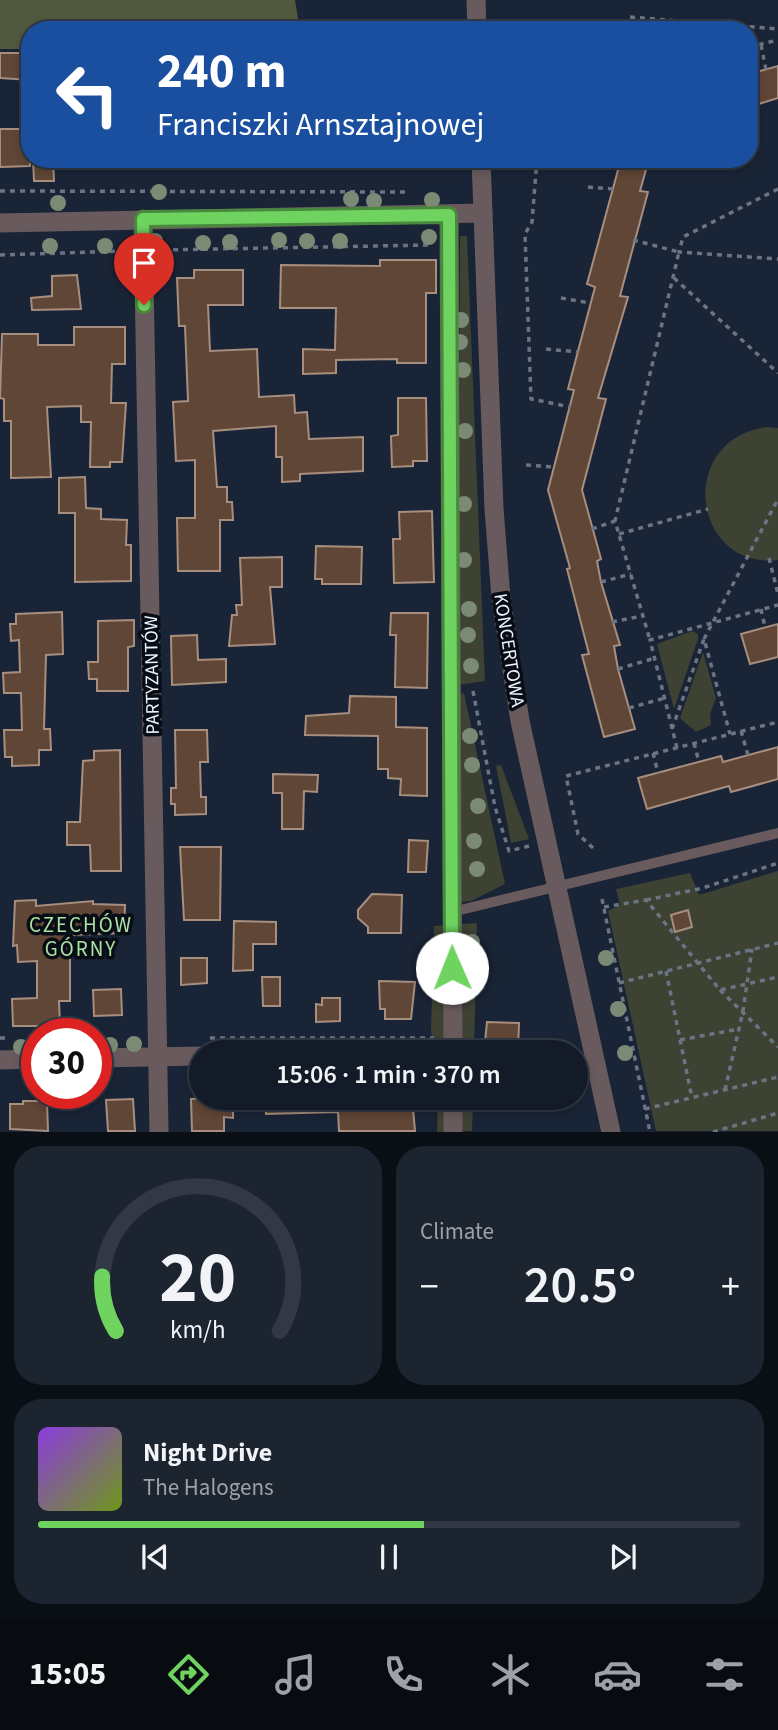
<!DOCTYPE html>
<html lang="en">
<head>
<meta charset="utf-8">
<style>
  body { margin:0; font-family:"Source Sans 3",sans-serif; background:#1c2430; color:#f1f3f6; height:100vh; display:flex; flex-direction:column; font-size:26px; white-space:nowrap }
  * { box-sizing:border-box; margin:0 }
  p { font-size:23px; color:#9da1a8 }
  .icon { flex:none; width:38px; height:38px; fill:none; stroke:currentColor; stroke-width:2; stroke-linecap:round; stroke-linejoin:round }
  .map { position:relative; height:1132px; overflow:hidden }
  .details { display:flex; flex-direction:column; gap:14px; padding:14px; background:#0a0f16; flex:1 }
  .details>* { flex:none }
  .top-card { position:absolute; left:21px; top:21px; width:737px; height:147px; border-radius:28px; box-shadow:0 4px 10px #0003,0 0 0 2px #323945; background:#1a4fa0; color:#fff; overflow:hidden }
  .speed { position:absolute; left:21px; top:1018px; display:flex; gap:14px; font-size:35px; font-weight:700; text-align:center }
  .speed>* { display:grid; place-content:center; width:91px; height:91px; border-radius:50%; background:#131b28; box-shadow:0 4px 10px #0003,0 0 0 2px #323945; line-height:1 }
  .speed .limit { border:10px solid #d22; background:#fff; color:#111 }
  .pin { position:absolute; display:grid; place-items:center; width:60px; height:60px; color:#fff; margin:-72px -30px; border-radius:50% 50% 50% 0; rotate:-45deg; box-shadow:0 0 7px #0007 }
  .pin .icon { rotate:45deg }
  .me { position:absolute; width:77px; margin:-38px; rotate:359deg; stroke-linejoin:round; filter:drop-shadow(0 0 5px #0008) }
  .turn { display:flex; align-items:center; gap:24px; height:147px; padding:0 21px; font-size:32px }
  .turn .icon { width:91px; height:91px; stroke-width:2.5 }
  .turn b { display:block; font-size:49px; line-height:60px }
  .big { font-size:52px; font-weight:600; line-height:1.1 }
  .details .widget { flex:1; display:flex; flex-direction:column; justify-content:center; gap:10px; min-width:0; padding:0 24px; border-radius:28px; background:#1c2430 }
  .details .dial { align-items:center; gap:0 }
  .dial svg { height:182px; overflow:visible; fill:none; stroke:#323945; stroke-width:7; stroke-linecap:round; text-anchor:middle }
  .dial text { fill:#f1f3f6; stroke:none }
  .song { display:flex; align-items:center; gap:21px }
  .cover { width:84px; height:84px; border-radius:10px; background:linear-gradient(135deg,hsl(270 70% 55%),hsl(80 70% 35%)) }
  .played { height:7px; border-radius:4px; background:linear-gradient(90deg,#6fd360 55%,#323945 55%) }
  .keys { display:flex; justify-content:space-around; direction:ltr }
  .heat { display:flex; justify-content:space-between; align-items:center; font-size:38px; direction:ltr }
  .details .tiles { flex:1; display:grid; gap:14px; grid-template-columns:1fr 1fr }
  .widget:last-child { grid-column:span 2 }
  .trip { position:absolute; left:189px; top:1040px; width:399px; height:70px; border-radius:35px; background:#131b28; box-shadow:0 4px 10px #0003,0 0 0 2px #323945; font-weight:600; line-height:70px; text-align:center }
  .tabs { display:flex; height:112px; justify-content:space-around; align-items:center; background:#080b10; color:#9da1a8 }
  .tabs .icon { width:49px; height:49px }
  .tabs .selected { color:#6fd360 }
  .tabs b { font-size:32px; color:#f1f3f6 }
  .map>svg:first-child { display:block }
</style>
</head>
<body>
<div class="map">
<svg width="778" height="1132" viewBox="0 0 778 1132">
  <rect width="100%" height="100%" fill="#192436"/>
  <g fill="#3d4233">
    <path d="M460 236H467L485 681 458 685Z"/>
    <path d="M767 427 778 428V560C692 570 675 439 767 427Z"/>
    <path d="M692 631 698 634V639L674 709 657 644Z"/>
    <path d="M703 652 716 698 710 714 711 725 696 732 680 718Z"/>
    <path d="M464 693 505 884 471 901 460 902 459 694Z"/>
    <path d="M501 765 529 839 511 843 496 766Z"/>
    <path d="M778 871V1131H656L608 911 620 905 616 889 690 873 699 895Z"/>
    <path d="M477 923 474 1052H434L431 1030 434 926Z"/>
    <path d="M438 1097H473L472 1131 437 1132Z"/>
  </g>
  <path fill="#50583e" d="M0 0H295L300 30H30V49H0Z"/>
  <g fill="#5f4636" stroke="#a78e7f" stroke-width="2">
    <path d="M0 53H30V80L0 78Z"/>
    <path d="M778 66V98L749 107V74Z"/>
    <path d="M0 129H30V166L0 167Z"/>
    <path d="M33 159H53L54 181H34Z"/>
    <path d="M621 159H649L640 191 648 192 620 296 628 297 598 398 606 399 582 490 601 559 597 561 601 582 620 645 614 646 618 669 635 729 604 737 582 655 589 654 567 569 570 568 548 490 574 390 568 389 595 287 587 284Z"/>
    <path d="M380 260H436V293H426V363H397V359L336 360V373L303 374V349L335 350 336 308H280L281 265 380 266Z"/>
    <path d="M194 270H243V305H208L210 351 257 349 259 397 294 395 295 413 307 412 309 439 363 437V471L300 474V481L282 482V457H276V426L213 431 217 487H227V502H232L233 520H220V571H178L177 518H195V460L176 461 173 402 188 401 185 326H179L177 278H194Z"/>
    <path d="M77 275 81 309 32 310 31 298 52 296V276Z"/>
    <path d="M74 327H125V364H112L111 403H126L122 462H110V467H90L91 422H81V406L47 407 51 477 11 478V421H4V399L0 398 2 334H38V345H74Z"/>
    <path d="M398 398H426L427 461H413V466L392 467 391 436 398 435Z"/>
    <path d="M85 477 86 508 101 509V519L127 520 126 545H131V581L75 582V513H59V478Z"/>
    <path d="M432 511 434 582 394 583 393 539H400L399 512Z"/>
    <path d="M316 546 362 547 361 584H322V579H315Z"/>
    <path d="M282 557V587H270L275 644 229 646 232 615H237L236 605H242L240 558Z"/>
    <path d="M62 612 63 654 46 655 44 729H50L51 750H39V765L12 766V757H5L4 730H22L21 693H4L3 673 20 672 19 640 11 641 10 624H16V614Z"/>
    <path d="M391 613H428L427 688 395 687 396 635H390Z"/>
    <path d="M134 620V646L128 647V691H97V679H89L88 662H98V621Z"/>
    <path d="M778 624V657L750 664 741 634Z"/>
    <path d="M197 635 198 660 226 659V682L172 685 171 636Z"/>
    <path d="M350 696 396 697V727L427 728V796L400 795 401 779 388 778V769H378V736L305 735 306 716 349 713Z"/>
    <path d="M175 730H207L208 762H200L201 797H206V814L175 815V804H171V788H176Z"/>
    <path d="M778 747V779L731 792 729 786 647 809 638 778 721 756 723 762Z"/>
    <path d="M120 750 121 871H91L90 845H67V822H80L83 761 94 760V751Z"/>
    <path d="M273 774 318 775 317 792 304 791 303 829H282V793H273Z"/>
    <path d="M409 840 428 841 426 872H408Z"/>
    <path d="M180 847H221L220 920H184Z"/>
    <path d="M372 894 402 895 401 933H368V927L358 918V910Z"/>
    <path d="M36 900V906L93 901V904L125 905 124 933 70 935V1001H59L60 1026H13L12 999 37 998V961L18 962 17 945 13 946 15 901Z"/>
    <path d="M688 910 692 927 675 932 671 915Z"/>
    <path d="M234 921 276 922V944H253V970L233 971Z"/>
    <path d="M181 958H207V983L181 985Z"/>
    <path d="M262 977H280V1006H263Z"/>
    <path d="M379 981 415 982 411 1019H385V1009H380Z"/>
    <path d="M121 989 122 1015 94 1016 93 990Z"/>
    <path d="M322 998H340V1021L316 1022V1004L322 1005Z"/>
    <path d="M487 1022 519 1023 518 1052H484Z"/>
    <path d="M233 1097V1118L224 1117V1131H192L191 1099Z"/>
    <path d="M265 1097H412L415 1131H339L338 1112 266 1114Z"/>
    <path d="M133 1099 135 1131H108L106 1100Z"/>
    <path d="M23 1101H47L48 1131 10 1129V1104H23Z"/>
  </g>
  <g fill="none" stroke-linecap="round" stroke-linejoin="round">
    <g stroke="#6b7483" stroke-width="3.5" stroke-dasharray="5 5" stroke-linecap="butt">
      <path d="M630 17 778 29"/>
      <path d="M516 25V30"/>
      <path d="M761 45 766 70"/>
      <path d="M749 47 778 40"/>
      <path d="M537 159 532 222 525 234 531 399 570 407"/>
      <path d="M588 187 613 189"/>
      <path d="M778 189 683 237 679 252 778 259"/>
      <path d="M0 191 407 192"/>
      <path d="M633 240 679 252 615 521 650 640"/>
      <path d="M163 250 428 245"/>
      <path d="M0 255 124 251"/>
      <path d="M674 278 778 373"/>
      <path d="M561 298 590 303"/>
      <path d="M546 349 578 352"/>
      <path d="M526 465 554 467"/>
      <path d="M592 529 615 521"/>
      <path d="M619 534 708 509"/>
      <path d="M769 558 778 594"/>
      <path d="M601 582 631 574"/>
      <path d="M761 609 765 627"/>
      <path d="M612 622 642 616"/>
      <path d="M704 639 778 499"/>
      <path d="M618 669 655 658"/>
      <path d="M473 691 495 807 509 851 529 846"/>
      <path d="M629 708 665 698"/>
      <path d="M672 729 704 639 730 734"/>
      <path d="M741 731 748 755"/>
      <path d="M694 743 699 762"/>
      <path d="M677 748 650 640 778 605"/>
      <path d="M653 753 658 773"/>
      <path d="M593 848 578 834 566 776 778 722"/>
      <path d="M602 899 650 1132"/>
      <path d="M646 900 703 888 778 863"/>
      <path d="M604 907 646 900 720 990 778 977"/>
      <path d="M666 971 692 1098"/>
      <path d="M619 983 778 943"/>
      <path d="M720 990 778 1047"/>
      <path d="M0 1038H10"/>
      <path d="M210 1038H434"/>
      <path d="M680 1040 739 1029"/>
      <path d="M725 1090 743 1011 752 949"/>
      <path d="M645 1109 778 1077"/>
      <path d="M713 1132 778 1113"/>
    </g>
    <path stroke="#695b5d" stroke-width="10" d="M452 912 778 833"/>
    <g stroke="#695b5d" stroke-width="19">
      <path d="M449 215 453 1052"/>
      <path d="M143 219 159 1132"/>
      <path d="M0 223 483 213"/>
      <path d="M96 1058 201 1056"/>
      <path d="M0 1060 37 1059"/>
      <path d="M453 1132V1097"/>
    </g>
    <g stroke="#695b5d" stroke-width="19">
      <path d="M476 0 477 30"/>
      <path d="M481 159 494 509 501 598 520 721 611 1132"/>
    </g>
  </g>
  <g fill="#7b8a75">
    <circle cx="159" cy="192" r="8"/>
    <circle cx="351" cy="199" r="8"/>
    <circle cx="432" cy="200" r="8"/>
    <circle cx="374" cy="201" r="8"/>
    <circle cx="58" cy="203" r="8"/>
    <circle cx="429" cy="237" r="8"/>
    <circle cx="279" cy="240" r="8"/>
    <circle cx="155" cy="241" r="8"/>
    <circle cx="307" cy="241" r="8"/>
    <circle cx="340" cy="241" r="8"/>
    <circle cx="230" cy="242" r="8"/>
    <circle cx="203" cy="243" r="8"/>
    <circle cx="50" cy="246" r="8"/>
    <circle cx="105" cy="246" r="8"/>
    <circle cx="461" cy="320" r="8"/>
    <circle cx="460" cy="342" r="8"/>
    <circle cx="463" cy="370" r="8"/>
    <circle cx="465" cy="431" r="8"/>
    <circle cx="464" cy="504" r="8"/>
    <circle cx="464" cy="560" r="8"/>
    <circle cx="469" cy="609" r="8"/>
    <circle cx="468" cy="635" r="8"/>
    <circle cx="471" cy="666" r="8"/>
    <circle cx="470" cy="736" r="8"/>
    <circle cx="472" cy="765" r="8"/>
    <circle cx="478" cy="806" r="8"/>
    <circle cx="474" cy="841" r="8"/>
    <circle cx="477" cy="869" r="8"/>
    <circle cx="472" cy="942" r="8"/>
    <circle cx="606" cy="958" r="8"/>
    <circle cx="480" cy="977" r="8"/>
    <circle cx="618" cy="1009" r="8"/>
    <circle cx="134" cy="1044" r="8"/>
    <circle cx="110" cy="1045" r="8"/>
    <circle cx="21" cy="1047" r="8"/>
    <circle cx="625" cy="1053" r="8"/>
    <circle cx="105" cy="1070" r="8"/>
  </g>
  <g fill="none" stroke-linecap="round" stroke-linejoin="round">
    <defs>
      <path id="route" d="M144 305 143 219 449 215 452 968"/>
    </defs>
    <use href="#route" stroke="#48893e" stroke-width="18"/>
    <use href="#route" stroke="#6fd360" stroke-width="12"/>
  </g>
  <g text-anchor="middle" stroke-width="7" stroke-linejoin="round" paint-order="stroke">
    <g font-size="19" fill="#eef4fe" stroke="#080d15">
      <text transform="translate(510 650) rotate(81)" y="7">KONCERTOWA</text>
      <text transform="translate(151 675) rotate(-91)" y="7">PARTYZANTÓW</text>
    </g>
    <g font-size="21" letter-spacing="2" fill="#abe0a3" stroke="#080d15">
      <text x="81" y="932">CZECHÓW<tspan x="81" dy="24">GÓRNY</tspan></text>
    </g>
  </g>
</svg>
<div class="speed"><div class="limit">30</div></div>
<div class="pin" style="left:144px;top:305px;background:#d93025"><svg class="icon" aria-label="arrive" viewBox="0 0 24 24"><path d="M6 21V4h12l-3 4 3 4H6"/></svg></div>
<svg class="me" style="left:452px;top:968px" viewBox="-20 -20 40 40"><circle r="19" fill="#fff"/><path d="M0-13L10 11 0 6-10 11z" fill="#6fd360"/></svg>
<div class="trip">15:06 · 1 min · 370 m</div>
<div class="top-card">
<div class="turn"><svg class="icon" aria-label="left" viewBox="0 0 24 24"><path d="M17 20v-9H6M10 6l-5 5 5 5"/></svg><div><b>240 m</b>Franciszki Arnsztajnowej</div></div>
</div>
</div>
<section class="details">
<div class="tiles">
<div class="widget dial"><svg viewBox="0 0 100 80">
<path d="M14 69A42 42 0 1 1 86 69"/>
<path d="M14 69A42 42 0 0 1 8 45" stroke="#6fd360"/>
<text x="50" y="56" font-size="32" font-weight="700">20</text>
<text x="50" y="72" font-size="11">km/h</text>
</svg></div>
<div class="widget"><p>Climate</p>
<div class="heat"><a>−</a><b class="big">20.5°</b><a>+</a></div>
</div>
<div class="widget">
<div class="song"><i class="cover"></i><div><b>Night Drive</b><p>The Halogens</p></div></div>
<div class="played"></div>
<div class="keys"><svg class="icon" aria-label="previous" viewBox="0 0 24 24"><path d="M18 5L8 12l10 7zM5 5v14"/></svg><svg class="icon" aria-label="pause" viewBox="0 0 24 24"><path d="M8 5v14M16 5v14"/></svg><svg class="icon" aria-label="next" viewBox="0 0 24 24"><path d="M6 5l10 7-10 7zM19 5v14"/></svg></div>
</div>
</div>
</section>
<nav class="tabs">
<b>15:05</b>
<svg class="icon selected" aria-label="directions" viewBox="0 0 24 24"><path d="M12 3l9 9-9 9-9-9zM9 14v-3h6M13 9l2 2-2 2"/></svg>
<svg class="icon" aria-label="music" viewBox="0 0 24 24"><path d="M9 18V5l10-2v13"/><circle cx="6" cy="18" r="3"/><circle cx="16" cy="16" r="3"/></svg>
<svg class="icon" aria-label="phone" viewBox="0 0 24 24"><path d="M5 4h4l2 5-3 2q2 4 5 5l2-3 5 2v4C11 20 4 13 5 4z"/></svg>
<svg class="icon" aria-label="climate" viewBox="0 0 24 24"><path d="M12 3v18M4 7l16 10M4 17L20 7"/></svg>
<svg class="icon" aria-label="car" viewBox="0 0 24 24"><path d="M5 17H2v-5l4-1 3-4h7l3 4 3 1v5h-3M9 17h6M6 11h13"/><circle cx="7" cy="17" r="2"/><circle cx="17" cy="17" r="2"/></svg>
<svg class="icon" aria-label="filters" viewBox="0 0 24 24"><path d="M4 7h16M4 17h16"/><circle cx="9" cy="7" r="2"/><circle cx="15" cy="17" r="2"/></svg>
</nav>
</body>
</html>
